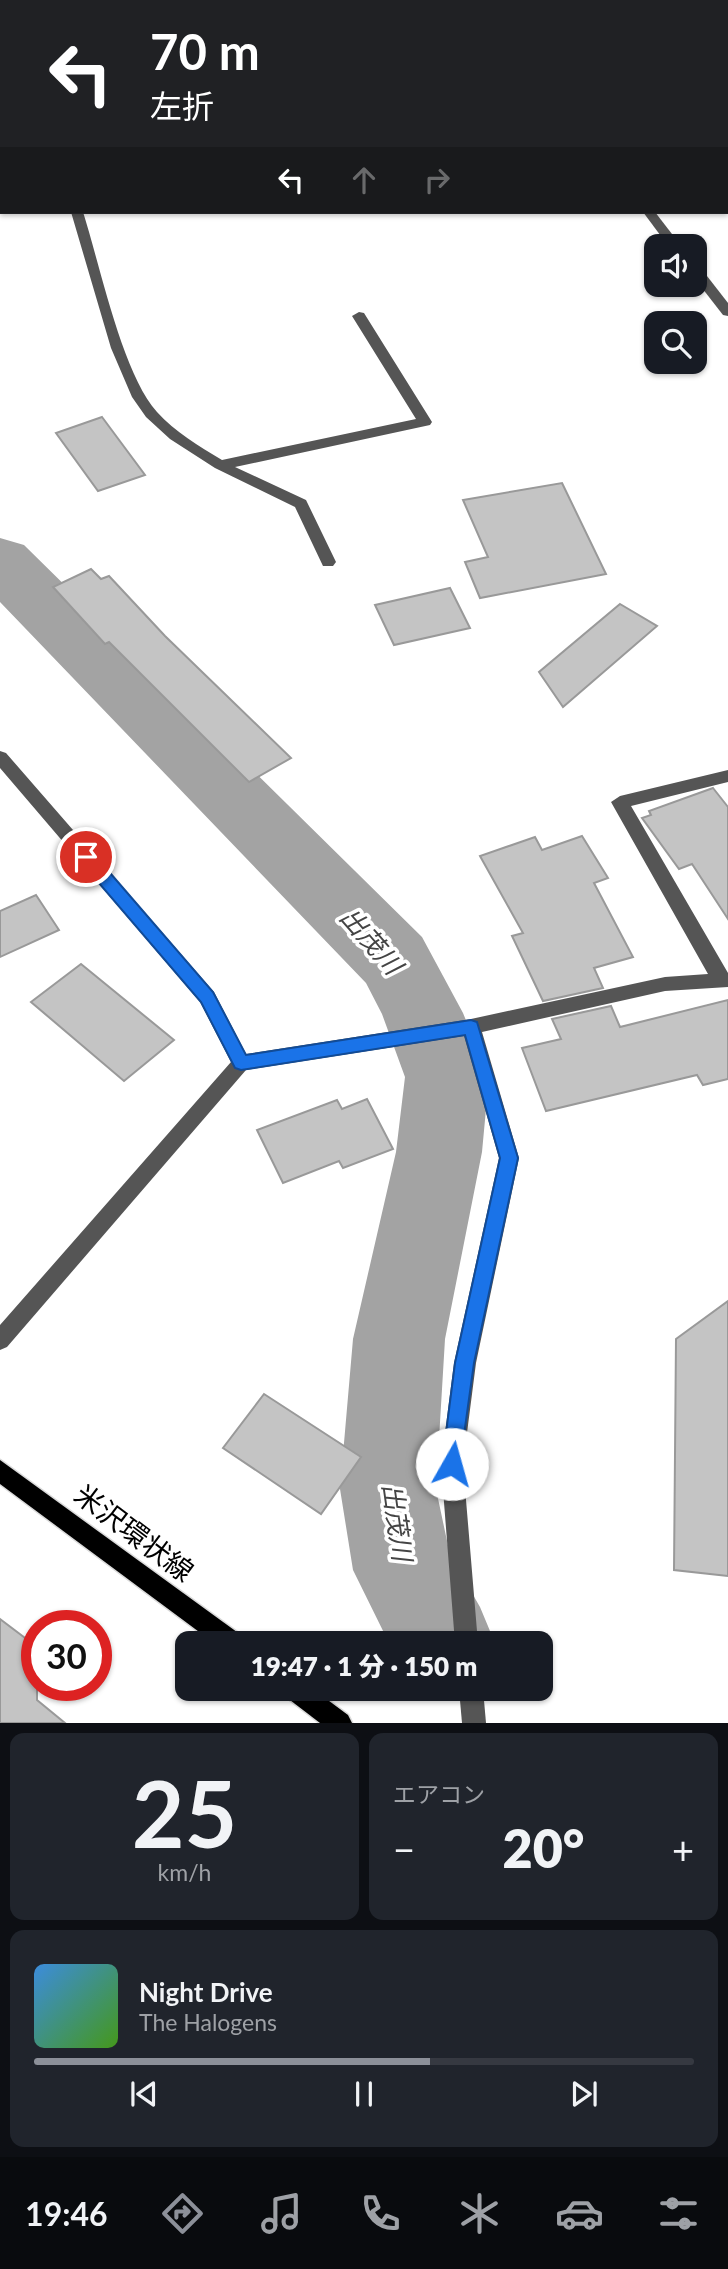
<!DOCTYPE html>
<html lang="ja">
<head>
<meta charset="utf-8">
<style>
  body { margin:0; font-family:Lato,"Noto Sans JP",sans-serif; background:#20242c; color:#f1f3f6; height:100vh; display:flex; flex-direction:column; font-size:26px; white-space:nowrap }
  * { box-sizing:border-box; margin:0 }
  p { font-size:23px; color:#9ea1a6 }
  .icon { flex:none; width:38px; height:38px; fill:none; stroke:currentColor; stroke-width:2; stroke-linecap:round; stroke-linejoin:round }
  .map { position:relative; height:1723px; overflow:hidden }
  .panel { display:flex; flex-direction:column; gap:10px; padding:10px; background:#0d0f14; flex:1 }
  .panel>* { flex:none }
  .banner { position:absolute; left:0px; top:0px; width:728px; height:214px; box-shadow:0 2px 5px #0004; background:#202124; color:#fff; overflow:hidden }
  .buttons { position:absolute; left:644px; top:234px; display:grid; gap:14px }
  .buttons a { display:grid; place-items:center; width:63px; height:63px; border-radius:14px; background:#171b24; box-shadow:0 2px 5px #0004; font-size:35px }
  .speed { position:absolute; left:21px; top:1610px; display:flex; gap:14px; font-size:35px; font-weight:700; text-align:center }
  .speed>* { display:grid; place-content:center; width:91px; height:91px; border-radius:50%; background:#171b24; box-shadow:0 2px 5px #0004; line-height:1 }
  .speed .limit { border:10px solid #d22; background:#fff; color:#111 }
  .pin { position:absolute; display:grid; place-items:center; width:60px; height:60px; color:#fff; margin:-30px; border:4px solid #fff; border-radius:50%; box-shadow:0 2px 7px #0007 }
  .me { position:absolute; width:77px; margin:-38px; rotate:7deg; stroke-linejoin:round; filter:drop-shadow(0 0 5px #0008) }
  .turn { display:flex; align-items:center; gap:24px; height:147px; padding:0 35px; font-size:32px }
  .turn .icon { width:91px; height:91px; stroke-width:2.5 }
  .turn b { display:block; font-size:49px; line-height:60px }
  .lanes { display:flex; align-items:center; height:66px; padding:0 35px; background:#0003; justify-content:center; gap:35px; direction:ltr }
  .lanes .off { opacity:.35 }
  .big { font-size:52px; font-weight:800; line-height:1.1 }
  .panel .widget { flex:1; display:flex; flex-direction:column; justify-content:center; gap:10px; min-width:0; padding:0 24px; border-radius:14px; background:#20242c }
  .panel .dial { align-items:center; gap:0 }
  .dial b { font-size:91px; line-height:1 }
  .song { display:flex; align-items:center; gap:21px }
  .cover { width:84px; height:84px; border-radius:10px; background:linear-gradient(135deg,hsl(210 70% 55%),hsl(100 70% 35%)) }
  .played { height:7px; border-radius:4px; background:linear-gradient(90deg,#8c9099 60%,#363941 60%) }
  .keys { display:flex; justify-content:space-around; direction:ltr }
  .heat { display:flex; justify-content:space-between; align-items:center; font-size:38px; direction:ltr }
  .panel .tiles { flex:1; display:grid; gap:10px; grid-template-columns:1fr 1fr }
  .widget:last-child { grid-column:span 2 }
  .trip { position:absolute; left:175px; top:1631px; width:378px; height:70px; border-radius:14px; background:#171b24; box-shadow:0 2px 5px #0004; font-weight:800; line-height:70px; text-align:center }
  .tab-bar { display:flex; height:112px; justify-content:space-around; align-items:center; background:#090b0e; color:#9ea1a6 }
  .tab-bar .icon { width:49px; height:49px }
  .tab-bar .selected { color:#8c9099 }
  .tab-bar b { font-size:32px; color:#f1f3f6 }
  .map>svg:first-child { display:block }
</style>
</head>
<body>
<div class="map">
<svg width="728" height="1723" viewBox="0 0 728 1723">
  <rect width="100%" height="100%" fill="#fff"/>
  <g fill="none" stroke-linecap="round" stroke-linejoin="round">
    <g fill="#a3a3a3" fill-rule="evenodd">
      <path d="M0 538 24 545 422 937 463 1013 489 1077 482 1152 445 1339 436 1489 450 1555 480 1607 495 1643H389L353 1570 340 1489 353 1339 396 1152 405 1077 382 1014 366 983 0 602Z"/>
      <path d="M432 1689H456L444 1694Z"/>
    </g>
  </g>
  <g fill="#c4c4c4" stroke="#999" stroke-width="2">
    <path d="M102 417 145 475 98 491 56 433Z"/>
    <path d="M562 483 606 574 480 598 465 562 488 557 463 500Z"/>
    <path d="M91 569 101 579 109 576 165 636 291 758 249 782 109 642 105 644 53 587Z"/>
    <path d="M450 588 470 628 394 645 375 605Z"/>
    <path d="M620 604 657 626 563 707 539 672Z"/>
    <path d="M713 788 728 807V919L692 864 679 869 642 818 651 815 649 811Z"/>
    <path d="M582 836 608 878 594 883 633 957 594 968 603 988 543 1001 512 936 523 933 480 856 535 837 542 850Z"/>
    <path d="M36 895 59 930 0 957V911Z"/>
    <path d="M81 964 174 1040 124 1081 31 1002Z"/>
    <path d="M728 1000V1079L703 1085 697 1075 546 1111 522 1048 561 1039 552 1019 611 1006 620 1027Z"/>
    <path d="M367 1099 393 1149 343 1168 339 1161 283 1183 257 1130 337 1100 342 1109Z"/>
    <path d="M728 1301V1576L674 1570 676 1339Z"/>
    <path d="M264 1394 361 1457 321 1514 223 1448Z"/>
    <path d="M0 1619 37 1647V1700L65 1723H0Z"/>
  </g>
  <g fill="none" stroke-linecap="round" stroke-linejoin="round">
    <defs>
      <g id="major">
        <path d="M0 1460 241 1635 244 1643H214L0 1484Z"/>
        <path d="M282 1689H313L348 1715 352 1723H320L286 1697Z"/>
      </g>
    </defs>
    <use href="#major" stroke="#dbdbdb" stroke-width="3"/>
    <g fill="#555" fill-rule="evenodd">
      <path d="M6 0H18L19 2H7Z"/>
      <path d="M172 0H187L170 2Z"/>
      <path d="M478 0H490L491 2H479Z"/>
      <path d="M2 77V85L0 86V78Z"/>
      <path d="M0 118 2 119V128L0 127Z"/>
      <path d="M71 212H83C100 265 122 373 157 412 175 432 199 446 222 460L416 419 352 316 359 312 364 313 432 422 430 425 235 467 306 500 336 562 333 566H323L295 507 215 468 170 439 146 417 132 397 111 348Z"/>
      <path d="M643 212H655L682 247H669Z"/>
      <path d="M695 266 700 267 728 303V316L723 315 695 279Z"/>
      <path d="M0 751 6 753 214 992 246 1054 471 1019 665 977 708 974 611 802 620 796 728 770V782L631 806 728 973V987L665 991 482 1032 519 1158 476 1363 463 1464 478 1643H455L441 1464 454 1363 499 1158 464 1036 246 1070 7 1347 0 1350V1325L231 1062 200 1002 0 768Z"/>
      <path d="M459 1689H483L486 1723H462Z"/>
    </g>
    <use href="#major" fill="#000" fill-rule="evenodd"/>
  </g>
  <path fill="#1a73e8" stroke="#114b97" stroke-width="2" d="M86 851 92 852 213 992 246 1055 471 1020 477 1022 518 1158 474 1363 459 1471 452 1474 445 1471 442 1464 455 1363 500 1158 465 1035 241 1070 235 1068 201 1002 80 861 78 857Z"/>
  <g text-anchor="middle" stroke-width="7" stroke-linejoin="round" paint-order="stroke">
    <g font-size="26" font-style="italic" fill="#444" stroke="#fff">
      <text transform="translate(371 941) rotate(49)" y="9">出茂川</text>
      <text transform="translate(397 1522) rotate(82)" y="9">出茂川</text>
    </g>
    <g font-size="28" fill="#000" stroke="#fff">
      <text transform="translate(134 1533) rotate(37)" y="10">米沢環状線</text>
    </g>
  </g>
</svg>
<div class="buttons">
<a><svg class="icon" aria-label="sound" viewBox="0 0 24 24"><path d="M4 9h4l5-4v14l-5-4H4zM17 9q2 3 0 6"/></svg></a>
<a><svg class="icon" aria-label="search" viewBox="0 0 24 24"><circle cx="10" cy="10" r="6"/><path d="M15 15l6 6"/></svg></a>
</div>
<div class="speed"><div class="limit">30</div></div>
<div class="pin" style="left:86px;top:857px;background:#d93025"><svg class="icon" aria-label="arrive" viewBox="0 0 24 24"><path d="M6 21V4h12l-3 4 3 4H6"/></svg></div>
<svg class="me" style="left:452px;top:1464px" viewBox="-20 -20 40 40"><circle r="19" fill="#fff"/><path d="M0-13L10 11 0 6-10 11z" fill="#1a73e8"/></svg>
<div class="trip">19:47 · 1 分 · 150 m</div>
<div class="banner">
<div class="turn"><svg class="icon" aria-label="left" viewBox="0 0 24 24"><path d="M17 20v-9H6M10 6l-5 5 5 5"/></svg><div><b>70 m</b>左折</div></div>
<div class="lanes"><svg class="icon" aria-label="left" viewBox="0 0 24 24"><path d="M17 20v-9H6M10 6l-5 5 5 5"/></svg><svg class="icon off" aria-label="ahead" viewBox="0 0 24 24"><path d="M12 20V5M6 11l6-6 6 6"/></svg><svg class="icon off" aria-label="right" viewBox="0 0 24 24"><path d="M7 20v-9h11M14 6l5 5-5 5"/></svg></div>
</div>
</div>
<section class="panel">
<div class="tiles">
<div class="widget dial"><b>25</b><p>km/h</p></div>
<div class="widget"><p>エアコン</p>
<div class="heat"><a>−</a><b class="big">20°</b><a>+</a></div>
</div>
<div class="widget">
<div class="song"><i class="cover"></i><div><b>Night Drive</b><p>The Halogens</p></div></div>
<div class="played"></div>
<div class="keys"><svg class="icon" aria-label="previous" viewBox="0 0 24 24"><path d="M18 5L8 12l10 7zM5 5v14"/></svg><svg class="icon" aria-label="pause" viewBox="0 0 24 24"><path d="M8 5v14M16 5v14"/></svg><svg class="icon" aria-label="next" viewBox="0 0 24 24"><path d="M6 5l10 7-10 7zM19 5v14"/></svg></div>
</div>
</div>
</section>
<nav class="tab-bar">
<b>19:46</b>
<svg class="icon selected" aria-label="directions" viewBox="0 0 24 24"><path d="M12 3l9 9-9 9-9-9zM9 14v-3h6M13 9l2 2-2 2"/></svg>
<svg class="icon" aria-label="music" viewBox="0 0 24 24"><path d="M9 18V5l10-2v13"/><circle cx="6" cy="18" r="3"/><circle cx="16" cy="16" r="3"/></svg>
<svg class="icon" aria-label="phone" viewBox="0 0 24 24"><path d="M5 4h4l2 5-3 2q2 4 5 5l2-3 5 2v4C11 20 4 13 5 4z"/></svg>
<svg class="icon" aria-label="climate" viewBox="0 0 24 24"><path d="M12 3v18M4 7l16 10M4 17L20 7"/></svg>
<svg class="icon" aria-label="car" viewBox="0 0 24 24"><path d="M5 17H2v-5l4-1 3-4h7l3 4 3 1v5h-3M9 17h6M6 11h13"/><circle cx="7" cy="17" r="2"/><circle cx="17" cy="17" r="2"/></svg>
<svg class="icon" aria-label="filters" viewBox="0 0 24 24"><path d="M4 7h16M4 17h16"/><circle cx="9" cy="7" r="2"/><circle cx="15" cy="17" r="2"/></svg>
</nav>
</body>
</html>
